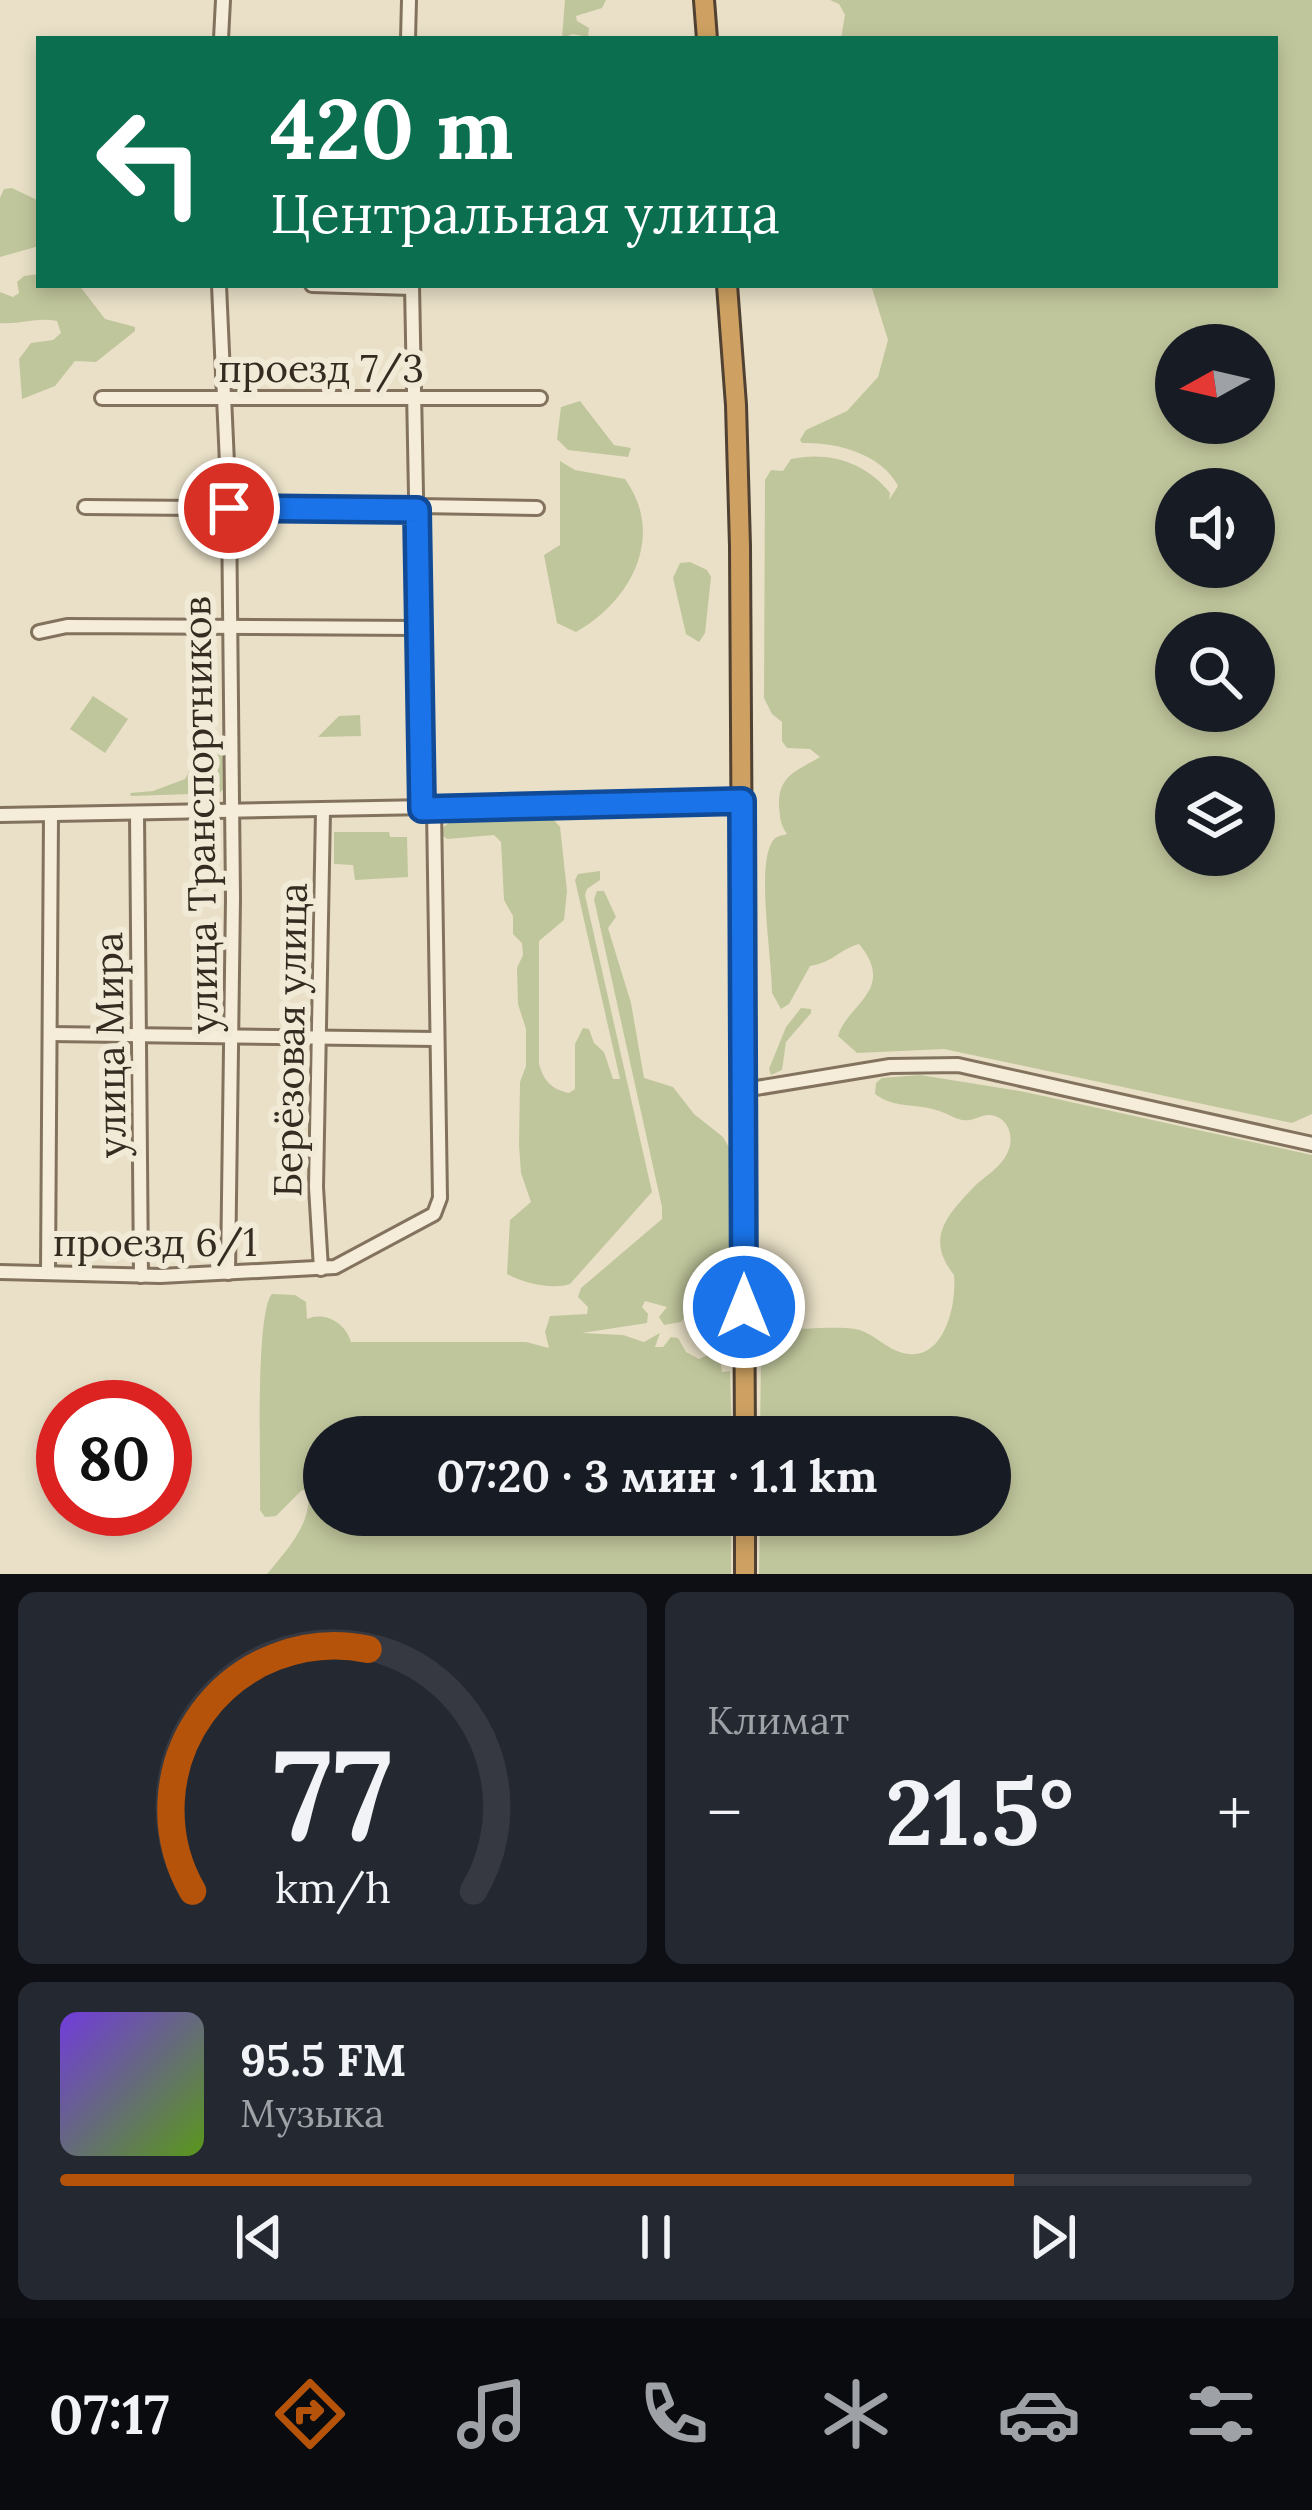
<!DOCTYPE html>
<html lang="ru">
<head>
<meta charset="utf-8">
<style>
  body { margin:0; font-family:Lora,serif; background:#242831; color:#f1f3f6; height:100vh; display:flex; flex-direction:column; font-size:45px; white-space:nowrap }
  * { box-sizing:border-box; margin:0 }
  p { font-size:39px; color:#9ea1a6 }
  .icon { flex:none; width:66px; height:66px; fill:none; stroke:currentColor; stroke-width:2; stroke-linecap:round; stroke-linejoin:round }
  .map { position:relative; height:1574px; overflow:hidden }
  .side { display:flex; flex-direction:column; gap:18px; padding:18px; background:#0d0f14; flex:1 }
  .side>* { flex:none }
  .top-card { position:absolute; left:36px; top:36px; width:1242px; height:252px; border-radius:0px; box-shadow:0 6px 18px #0003; background:#0b6e4f; color:#fff; overflow:hidden }
  .needle { width:78px; rotate:262deg }
  .buttons { position:absolute; left:1155px; top:324px; display:grid; gap:24px }
  .buttons a { display:grid; place-items:center; width:120px; height:120px; border-radius:50%; background:#171b24; box-shadow:0 6px 18px #0003; font-size:60px }
  .speed { position:absolute; left:36px; top:1380px; display:flex; gap:24px; font-size:60px; font-weight:700; text-align:center }
  .speed>* { display:grid; place-content:center; width:156px; height:156px; border-radius:50%; background:#171b24; box-shadow:0 6px 18px #0003; line-height:1 }
  .speed .limit { border:18px solid #d22; background:#fff; color:#111 }
  .pin { position:absolute; display:grid; place-items:center; width:102px; height:102px; color:#fff; margin:-51px; border:6px solid #fff; border-radius:50%; box-shadow:0 3px 12px #0007 }
  .me { position:absolute; width:132px; margin:-66px; rotate:0deg; stroke-linejoin:round; filter:drop-shadow(0 0 9px #0008) }
  .turn { display:flex; align-items:center; gap:42px; height:252px; padding:0 36px; font-size:54px }
  .turn .icon { width:156px; height:156px; stroke-width:2.5 }
  .turn b { display:block; font-size:84px; line-height:102px }
  .big { font-size:90px; font-weight:800; line-height:1.1 }
  .side .card { flex:1; display:flex; flex-direction:column; justify-content:center; gap:18px; min-width:0; padding:0 42px; border-radius:18px; background:#242831 }
  .side .dial { align-items:center; gap:0 }
  .dial svg { height:312px; overflow:visible; fill:none; stroke:#363941; stroke-width:7; stroke-linecap:round; text-anchor:middle }
  .dial text { fill:#f1f3f6; stroke:none }
  .song { display:flex; align-items:center; gap:36px }
  .cover { width:144px; height:144px; border-radius:18px; background:linear-gradient(135deg,hsl(260 70% 55%),hsl(90 70% 35%)) }
  .played { height:12px; border-radius:6px; background:linear-gradient(90deg,#b45309 80%,#363941 80%) }
  .keys { display:flex; justify-content:space-around; direction:ltr }
  .heat { display:flex; justify-content:space-between; align-items:center; font-size:66px; direction:ltr }
  .side .tiles { flex:1; display:grid; gap:18px; grid-template-columns:1fr 1fr }
  .card:last-child { grid-column:span 2 }
  .trip { position:absolute; left:303px; top:1416px; width:708px; height:120px; border-radius:60px; background:#171b24; box-shadow:0 6px 18px #0003; font-weight:800; line-height:120px; text-align:center }
  .dock { display:flex; height:192px; justify-content:space-around; align-items:center; background:#090b0e; color:#9ea1a6 }
  .dock .icon { width:84px; height:84px }
  .dock .active { color:#b45309 }
  .dock b { font-size:54px; color:#f1f3f6 }
  .map>svg:first-child { display:block }
</style>
</head>
<body>
<div class="map">
<svg width="1312" height="1574" viewBox="0 0 1312 1574">
  <rect width="100%" height="100%" fill="#e9e0c7"/>
  <g fill="#c0c69c" fill-rule="evenodd">
    <path d="M565 0H606L602 8 576 16 577 21 589 28 588 37 573 34 562 38Z"/>
    <path d="M830 0H1312V1114L1292 1123 944 1049 857 1053 838 1036C847 1004 897 990 859 944 836 951 836 961 810 966L789 1004 781 1009 772 993C772 958 757 871 771 844 776 835 778 837 787 834 780 824 780 818 779 806 778 775 797 771 820 757L810 749 787 748 782 741V722L772 714 764 698 765 480 771 470 783 471 791 459C828 451 866 462 890 493L889 500 898 486C881 453 835 442 802 443L800 440 806 430 847 411 878 377 888 340 871 285H1275V39H841L845 15 839 4ZM1176 345H1254V423H1176ZM1176 489H1254V567H1176ZM1176 633H1254V711H1176ZM1176 777H1254V855H1176Z"/>
    <path d="M12 188 39 201V246L0 257V198L4 189Z"/>
    <path d="M39 274V285H79L105 319 135 327V331L96 362 75 361 55 386 22 399 19 359 31 343 53 340 61 333 57 321C37 317 20 325 0 323V292L13 297 19 293 17 282 24 276Z"/>
    <path d="M580 401 614 445 631 448 628 457 568 450 557 439 561 407Z"/>
    <path d="M560 461 575 470 625 479C666 536 631 601 576 632L557 623 544 555 560 545Z"/>
    <path d="M690 562 707 570 711 577 705 633 699 642 686 634 673 578 680 563Z"/>
    <path d="M93 696 128 719 105 753 70 729Z"/>
    <path d="M360 715 361 736 318 737 339 716Z"/>
    <path d="M213 742 223 748 224 789 219 793 131 796 130 793 153 791 185 779 199 754Z"/>
    <path d="M553 819 560 827 567 891 564 920 539 941V1064C544 1081 551 1089 569 1093L575 1089V1044L583 1028 589 1029 594 1043 604 1052 613 1079H620L575 880 578 874 600 871V880L587 889 585 895 652 1192 570 1284C553 1290 522 1283 507 1274L510 1220 531 1202 521 1173 519 1145 520 1082 526 1066V1029L518 1004 517 968 523 955 522 943 513 934V916L504 900 501 842 494 835 447 839 442 835 443 827 452 821Z"/>
    <path d="M334 832H389L390 837H407L408 877 355 880 353 865 334 864Z"/>
    <path d="M597 891H604L616 917 608 928 631 1003 644 1078 673 1087 694 1114 723 1137 730 1149 729 1329 722 1334 720 1298 705 1278 690 1287V1310L681 1322 664 1325 659 1317 667 1307 645 1301 642 1307 648 1314 647 1323 582 1333 623 1335 644 1342 660 1333 655 1347H663L671 1337 678 1338 686 1352 699 1359 719 1350 722 1372 730 1371 732 1437H324V1515H731V1574H267C286 1551 313 1523 308 1491L302 1490 276 1516 265 1517 260 1510C261 1475 255 1312 272 1294L295 1295 306 1302 307 1319C325 1311 346 1323 351 1342H526L549 1348 545 1332 550 1316 587 1314 588 1307 578 1297 581 1288 662 1219V1207L594 899Z"/>
    <path d="M801 1008 811 1009V1013L786 1042 782 1070 771 1075 769 1069 786 1027Z"/>
    <path d="M920 1075 1025 1092 1312 1155V1574H759L760 1515H990V1437H760L761 1355 778 1331C793 1329 840 1326 855 1329 870 1331 882 1345 897 1351 942 1369 957 1308 954 1275 927 1241 943 1219 972 1189 984 1176 1003 1167 1009 1149 1014 1134 1007 1116 989 1115 979 1115 973 1122 962 1120 953 1118 945 1112 936 1110 914 1103 895 1109 875 1094L876 1083 882 1078Z"/>
  </g>
  <g fill="none" stroke-linecap="round" stroke-linejoin="round">
    <defs>
      <g id="minor">
        <path d="M221 39 223 0"/>
        <path d="M408 39 409 0"/>
        <path d="M219 285 229 508 233 898 228 1273"/>
        <path d="M312 285 412 288"/>
        <path d="M412 285 422 809"/>
        <path d="M102 398H540"/>
        <path d="M417 506 537 508"/>
        <path d="M85 507 417 510"/>
        <path d="M39 632 67 626 418 628"/>
        <path d="M137 814 141 1276"/>
        <path d="M0 815 742 801"/>
        <path d="M50 1034 437 1039"/>
        <path d="M744 1090 890 1066 958 1065 1312 1144"/>
        <path d="M321 1269 316 1187 323 811"/>
        <path d="M0 1272 160 1276 335 1267 434 1214 440 1198 434 809"/>
        <path d="M48 1273 51 815"/>
      </g>
      <g id="highway">
        <path d="M704 0 707 39"/>
        <path d="M727 285 736 405 740 546 745 1437"/>
        <path d="M745 1515V1574"/>
      </g>
    </defs>
    <use href="#minor" stroke="#83735e" stroke-width="18"/>
    <use href="#highway" stroke="#514132" stroke-width="24"/>
    <use href="#minor" stroke="#f5edd9" stroke-width="12"/>
    <use href="#highway" stroke="#cea162" stroke-width="18"/>
  </g>
  <g fill="none" stroke-linecap="round" stroke-linejoin="round">
    <defs>
      <path id="route" d="M229 508 417 510 422 809 742 801 744 1307"/>
    </defs>
    <use href="#route" stroke="#114b97" stroke-width="30"/>
    <use href="#route" stroke="#1a73e8" stroke-width="21"/>
  </g>
  <g text-anchor="middle" stroke-width="12" stroke-linejoin="round" paint-order="stroke">
    <g font-size="39" fill="#352b20" stroke="#f1ead6">
      <text x="321" y="382">проезд 7/3</text>
      <text transform="translate(200 815) rotate(-91)" y="14">улица Транспортников</text>
      <text transform="translate(290 1040) rotate(-89)" y="14">Берёзовая улица</text>
      <text transform="translate(110 1045) rotate(-91)" y="14">улица Мира</text>
      <text x="155" y="1256">проезд 6/1</text>
    </g>
  </g>
</svg>
<div class="buttons">
<a><svg class="needle" viewBox="-14 -14 28 28"><path d="M0-13l5 13h-10z" fill="#e53935"/><path d="M0 13l5-13h-10z" fill="#9ea1a6"/></svg></a>
<a><svg class="icon" aria-label="sound" viewBox="0 0 24 24"><path d="M4 9h4l5-4v14l-5-4H4zM17 9q2 3 0 6"/></svg></a>
<a><svg class="icon" aria-label="search" viewBox="0 0 24 24"><circle cx="10" cy="10" r="6"/><path d="M15 15l6 6"/></svg></a>
<a><svg class="icon" aria-label="layers" viewBox="0 0 24 24"><path d="M12 4l9 5-9 5-9-5zM3 14l9 5 9-5"/></svg></a>
</div>
<div class="speed"><div class="limit">80</div></div>
<div class="pin" style="left:229px;top:508px;background:#d93025"><svg class="icon" aria-label="arrive" viewBox="0 0 24 24"><path d="M6 21V4h12l-3 4 3 4H6"/></svg></div>
<svg class="me" style="left:744px;top:1307px" viewBox="-20 -20 40 40"><circle r="17" fill="#1a73e8" stroke="#fff" stroke-width="3"/><path d="M0-11L8 9 0 5-8 9z" fill="#fff"/></svg>
<div class="trip">07:20 · 3 мин · 1.1 km</div>
<div class="top-card">
<div class="turn"><svg class="icon" aria-label="left" viewBox="0 0 24 24"><path d="M17 20v-9H6M10 6l-5 5 5 5"/></svg><div><b>420 m</b>Центральная улица</div></div>
</div>
</div>
<section class="side">
<div class="tiles">
<div class="card dial"><svg viewBox="0 0 100 80">
<path d="M14 69A42 42 0 1 1 86 69"/>
<path d="M14 69A42 42 0 0 1 59 7" stroke="#b45309"/>
<text x="50" y="56" font-size="32" font-weight="700">77</text>
<text x="50" y="72" font-size="11">km/h</text>
</svg></div>
<div class="card"><p>Климат</p>
<div class="heat"><a>−</a><b class="big">21.5°</b><a>+</a></div>
</div>
<div class="card">
<div class="song"><i class="cover"></i><div><b>95.5 FM</b><p>Музыка</p></div></div>
<div class="played"></div>
<div class="keys"><svg class="icon" aria-label="previous" viewBox="0 0 24 24"><path d="M18 5L8 12l10 7zM5 5v14"/></svg><svg class="icon" aria-label="pause" viewBox="0 0 24 24"><path d="M8 5v14M16 5v14"/></svg><svg class="icon" aria-label="next" viewBox="0 0 24 24"><path d="M6 5l10 7-10 7zM19 5v14"/></svg></div>
</div>
</div>
</section>
<nav class="dock">
<b>07:17</b>
<svg class="icon active" aria-label="directions" viewBox="0 0 24 24"><path d="M12 3l9 9-9 9-9-9zM9 14v-3h6M13 9l2 2-2 2"/></svg>
<svg class="icon" aria-label="music" viewBox="0 0 24 24"><path d="M9 18V5l10-2v13"/><circle cx="6" cy="18" r="3"/><circle cx="16" cy="16" r="3"/></svg>
<svg class="icon" aria-label="phone" viewBox="0 0 24 24"><path d="M5 4h4l2 5-3 2q2 4 5 5l2-3 5 2v4C11 20 4 13 5 4z"/></svg>
<svg class="icon" aria-label="climate" viewBox="0 0 24 24"><path d="M12 3v18M4 7l16 10M4 17L20 7"/></svg>
<svg class="icon" aria-label="car" viewBox="0 0 24 24"><path d="M5 17H2v-5l4-1 3-4h7l3 4 3 1v5h-3M9 17h6M6 11h13"/><circle cx="7" cy="17" r="2"/><circle cx="17" cy="17" r="2"/></svg>
<svg class="icon" aria-label="filters" viewBox="0 0 24 24"><path d="M4 7h16M4 17h16"/><circle cx="9" cy="7" r="2"/><circle cx="15" cy="17" r="2"/></svg>
</nav>
</body>
</html>
